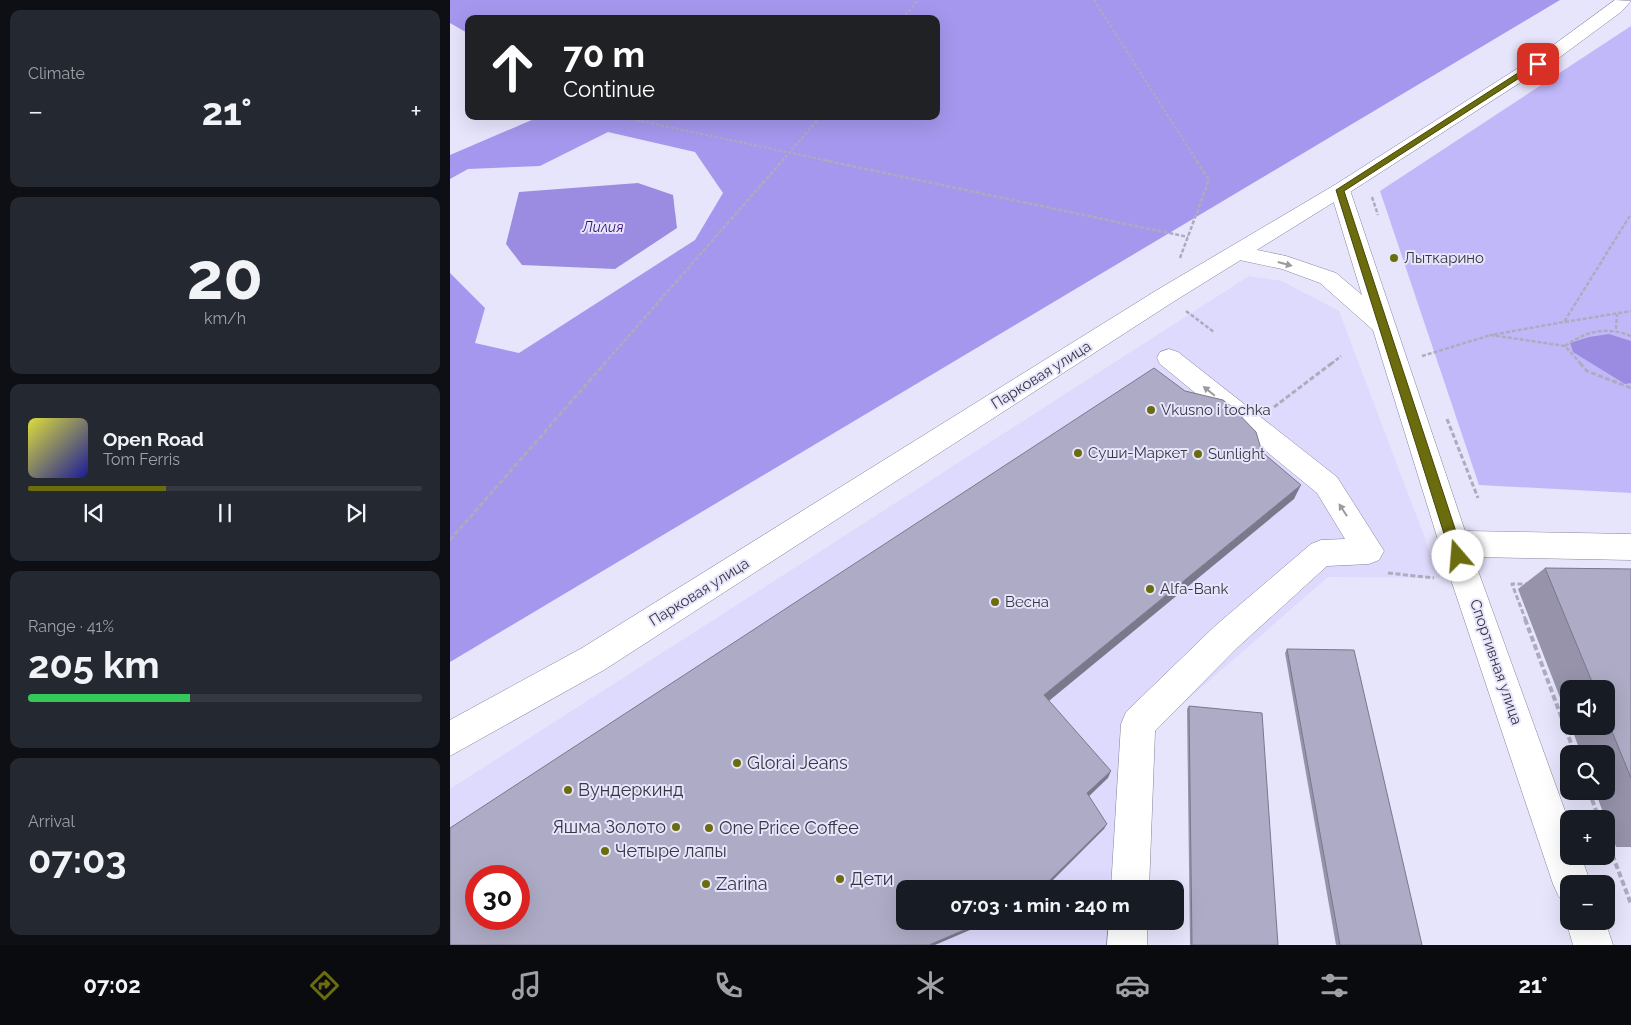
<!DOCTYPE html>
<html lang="en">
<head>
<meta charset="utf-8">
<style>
  body { margin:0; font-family:Raleway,sans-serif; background:#242831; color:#f1f3f6; height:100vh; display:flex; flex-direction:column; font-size:19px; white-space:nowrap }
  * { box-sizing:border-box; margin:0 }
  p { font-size:16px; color:#9ea1a6 }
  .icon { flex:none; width:28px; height:28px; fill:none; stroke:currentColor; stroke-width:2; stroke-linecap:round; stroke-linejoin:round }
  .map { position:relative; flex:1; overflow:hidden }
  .details { display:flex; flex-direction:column; gap:10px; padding:10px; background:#0d0f14; width:450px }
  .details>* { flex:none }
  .banner { position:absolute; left:15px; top:15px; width:475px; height:105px; border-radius:10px; box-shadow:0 5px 20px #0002; background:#202124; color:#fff; overflow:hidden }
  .fabs { position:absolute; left:1110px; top:680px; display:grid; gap:10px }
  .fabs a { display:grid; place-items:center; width:55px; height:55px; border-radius:10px; background:#171b24; box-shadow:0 5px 20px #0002; font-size:25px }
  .speed { position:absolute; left:15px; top:865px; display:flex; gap:10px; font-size:25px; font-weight:700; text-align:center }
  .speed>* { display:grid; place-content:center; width:65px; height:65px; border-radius:50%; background:#171b24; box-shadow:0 5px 20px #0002; line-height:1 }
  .speed .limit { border:8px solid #d22; background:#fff; color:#111 }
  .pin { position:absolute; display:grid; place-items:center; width:42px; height:42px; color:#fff; margin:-21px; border-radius:10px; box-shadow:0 2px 8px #0006 }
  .me { position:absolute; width:55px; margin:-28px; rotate:342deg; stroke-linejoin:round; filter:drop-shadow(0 0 4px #0008) }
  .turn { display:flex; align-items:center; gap:18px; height:105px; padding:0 15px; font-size:22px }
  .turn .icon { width:65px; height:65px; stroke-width:2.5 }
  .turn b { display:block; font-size:35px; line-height:42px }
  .big { font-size:38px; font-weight:700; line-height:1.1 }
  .details .widget { flex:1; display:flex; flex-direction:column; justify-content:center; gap:8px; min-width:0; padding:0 18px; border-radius:10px; background:#242831 }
  .details .dial { align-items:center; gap:0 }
  .dial b { font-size:65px; line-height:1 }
  .song { display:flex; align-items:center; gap:15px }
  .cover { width:60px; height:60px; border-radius:8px; background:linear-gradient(135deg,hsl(60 70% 55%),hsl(240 70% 35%)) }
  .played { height:5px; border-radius:2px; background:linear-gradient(90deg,#6b6c0d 35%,#363941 35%) }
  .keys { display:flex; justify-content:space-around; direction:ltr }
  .heat { display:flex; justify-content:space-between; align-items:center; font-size:28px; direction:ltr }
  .charge { height:8px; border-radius:4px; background:linear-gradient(90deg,#34c759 41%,#363941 0) }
  .trip { position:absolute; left:446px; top:880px; width:288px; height:50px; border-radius:10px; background:#171b24; box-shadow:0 5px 20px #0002; font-weight:700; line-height:50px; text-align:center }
  .tab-bar { display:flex; height:80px; justify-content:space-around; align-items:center; background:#090b0e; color:#9ea1a6 }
  .tab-bar .icon { width:35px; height:35px }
  .tab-bar .current { color:#6b6c0d }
  .tab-bar b { font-size:22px; color:#f1f3f6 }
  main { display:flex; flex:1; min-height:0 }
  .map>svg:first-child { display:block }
</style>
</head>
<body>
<main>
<section class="details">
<div class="widget"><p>Climate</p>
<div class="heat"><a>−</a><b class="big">21°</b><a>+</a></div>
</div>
<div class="widget dial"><b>20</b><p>km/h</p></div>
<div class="widget">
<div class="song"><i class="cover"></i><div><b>Open Road</b><p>Tom Ferris</p></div></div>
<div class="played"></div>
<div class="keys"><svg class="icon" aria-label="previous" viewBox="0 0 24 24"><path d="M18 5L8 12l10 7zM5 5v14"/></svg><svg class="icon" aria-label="pause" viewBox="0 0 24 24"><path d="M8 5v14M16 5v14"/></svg><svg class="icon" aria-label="next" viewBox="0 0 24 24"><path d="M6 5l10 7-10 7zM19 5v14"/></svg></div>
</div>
<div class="widget"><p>Range · 41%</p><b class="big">205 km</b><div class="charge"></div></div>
<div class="widget"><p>Arrival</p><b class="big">07:03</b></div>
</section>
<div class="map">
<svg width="1181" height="945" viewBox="0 0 1181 945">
  <rect width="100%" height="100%" fill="#e7e5fc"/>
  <path fill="#dedafd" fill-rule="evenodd" d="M799 276 832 281 889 311 990 578 878 577 705 728 691 889H455V921H689L687 945H0V789ZM26 876H69V919H26Z"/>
  <path fill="#c1b8fa" d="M1181 26V493L1029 485 930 191Z"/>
  <path fill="#a597ed" d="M0 0H1110L0 662V273L35 308 25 343 69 353 245 240 273 193 245 152 158 132 90 166 18 169 0 179V155L91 116H486V19H19V34L0 23Z"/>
  <g fill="#9b8ce1">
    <path d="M188 183 223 195 227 228 165 269 72 265 56 244 69 192Z"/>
    <path d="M1159 334 1181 341V383L1175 384 1123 352 1120 343 1139 337Z"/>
  </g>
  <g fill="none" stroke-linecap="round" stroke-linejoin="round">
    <defs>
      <g id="minor">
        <path d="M890 184 897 186 900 190 1015 531 1181 534V560L1023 557 1119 822V856H1131L1141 884H1119V902L1109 897 1103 884 993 556 923 330 870 283 832 269 780 258 777 253 780 248 788 246 836 256 886 273 912 295 880 190 883 186Z"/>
        <path d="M719 349 728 352 887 477 934 551 929 560 919 564 877 566 787 648 705 731 699 889H661L671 724 676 712 765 626 861 544 871 540 895 539 867 493 710 364 707 358 710 352Z"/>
        <path d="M1119 913V921H1155L1163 945H1123L1116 921Z"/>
        <path d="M659 921H697V945H657Z"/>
      </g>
      <path id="major" d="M1165 0 1181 1 1171 12 1110 57 897 194 723 302 154 670 0 756V720L132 648 707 290 883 186 1098 49Z"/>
    </defs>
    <use href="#minor" stroke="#84819a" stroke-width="1"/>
    <use href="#major" stroke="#84819a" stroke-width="1"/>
    <g stroke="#adabbe" stroke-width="2" stroke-dasharray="3 2" stroke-linecap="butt">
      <path d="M644 0 747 161"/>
      <path d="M452 19 468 0"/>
      <path d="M167 116 379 161"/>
      <path d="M332 161 371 116"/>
    </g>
    <g stroke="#adabbe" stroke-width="2.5" stroke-dasharray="4 2" stroke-linecap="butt">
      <path d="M373 160 738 237"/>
      <path d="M922 197 928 215"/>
      <path d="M730 258 759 180 746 160"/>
      <path d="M736 311 764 332"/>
      <path d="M1115 322 1181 311"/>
      <path d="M1166 329 1167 314"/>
      <path d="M1115 346C1137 331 1155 326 1181 336"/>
      <path d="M972 356 1041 335"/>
      <path d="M154 364 333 160"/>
      <path d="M881 364 891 356"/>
      <path d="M1131 364 1115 346 1041 335 1114 322 1181 214"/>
    </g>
    <g stroke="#adabbe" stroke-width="3" stroke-dasharray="5 2.5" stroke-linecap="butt">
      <path d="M1130 363 1137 371 1181 388"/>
      <path d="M824 407 882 363"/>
      <path d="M997 419 1028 498"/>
      <path d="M0 540 155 363"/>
      <path d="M938 573 984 578"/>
      <path d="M1076 621 1062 584H1078"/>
    </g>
    <g stroke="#adabbe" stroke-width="4" stroke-dasharray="6 3" stroke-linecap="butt">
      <path d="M1075 619 1125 754"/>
      <path d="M1139 791 1149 819"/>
      <path d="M1156 838 1181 904"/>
    </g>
    <use href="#minor" fill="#fff" fill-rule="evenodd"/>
    <use href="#major" fill="#fff" fill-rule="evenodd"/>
  </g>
  <g fill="#9693aa">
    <path d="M1095 568 1181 569V847H1166L1145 791H1156V754H1131L1121 726H1156V689H1119V721L1068 589Z"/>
    <path d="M837 649 972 945H886L835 653Z"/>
    <path d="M739 706 828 945H740L737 709Z"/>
  </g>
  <g fill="#7a788b">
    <path d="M851 485 844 499 594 705V695Z"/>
    <path d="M661 771 658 778 635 800 637 793Z"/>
    <path d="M657 824 654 829 594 889H591Z"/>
    <path d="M535 921H541L485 945H479Z"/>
  </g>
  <g fill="#aeabc6" stroke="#7a788b" fill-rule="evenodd">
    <path d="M704 368 735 391 773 400 782 407 806 432 812 452 851 485 594 695 661 771 637 793 657 824 591 889H455V921H535L479 945H0V828ZM26 876H69V919H26Z"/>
    <path d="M1095 568 1181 569V778L1156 717V689H1145Z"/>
    <path d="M837 649 904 650 972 945H890Z"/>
    <path d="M739 706 812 713 828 945H742Z"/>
  </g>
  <defs><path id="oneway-solid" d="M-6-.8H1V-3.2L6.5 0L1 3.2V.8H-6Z" transform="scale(1.25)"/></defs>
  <g fill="#9b9aa0">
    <use href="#oneway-solid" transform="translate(835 264) rotate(15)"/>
    <use href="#oneway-solid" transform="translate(759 391) rotate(-141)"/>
    <use href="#oneway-solid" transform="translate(893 510) rotate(-123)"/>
  </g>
  <path fill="#6b6c0d" stroke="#464608" d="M1085 62 1091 64 894 191 1014 556 1008 561 1001 556 886 190Z"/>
  <g fill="#6b6c0d" stroke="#e7e5fc" stroke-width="2">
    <circle cx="944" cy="258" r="5"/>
    <circle cx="701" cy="410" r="5"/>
    <circle cx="628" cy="453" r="5"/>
    <circle cx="748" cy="454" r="5"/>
    <circle cx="700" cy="589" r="5"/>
    <circle cx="545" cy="602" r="5"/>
    <circle cx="287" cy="763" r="5"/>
    <circle cx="118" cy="790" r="5"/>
    <circle cx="226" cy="827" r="5"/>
    <circle cx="259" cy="828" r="5"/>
    <circle cx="155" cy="851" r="5"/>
    <circle cx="390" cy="879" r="5"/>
    <circle cx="256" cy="884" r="5"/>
  </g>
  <g text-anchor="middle" stroke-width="4" stroke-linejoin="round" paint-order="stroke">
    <g font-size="14" font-style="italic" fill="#330d72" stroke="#e7e5fc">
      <text x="153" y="232">Лилия</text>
    </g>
    <g font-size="15" fill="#373641" stroke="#e7e5fc" text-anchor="start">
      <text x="954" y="263">Лыткарино</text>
      <text x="711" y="415">Vkusno i tochka</text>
      <text x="638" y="458">Суши-Маркет</text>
      <text x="758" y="459">Sunlight</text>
      <text x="710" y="594">Alfa-Bank</text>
      <text x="555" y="607">Весна</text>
    </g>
    <g font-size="15" fill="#373641" stroke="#e7e5fc">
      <text transform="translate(591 375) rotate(-32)" y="5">Парковая улица</text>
      <text transform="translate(249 592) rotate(-32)" y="5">Парковая улица</text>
      <text transform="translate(1046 662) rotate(71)" y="5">Спортивная улица</text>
    </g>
    <g font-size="18" fill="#373641" stroke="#e7e5fc" text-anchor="start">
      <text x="297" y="769">Glorai Jeans</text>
      <text x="128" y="796">Вундеркинд</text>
      <text x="216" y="833" text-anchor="end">Яшма Золото</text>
      <text x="269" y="834">One Price Coffee</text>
      <text x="165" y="857">Четыре лапы</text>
      <text x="400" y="885">Дети</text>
      <text x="266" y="890">Zarina</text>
    </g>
  </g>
</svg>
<div class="fabs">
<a><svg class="icon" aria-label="sound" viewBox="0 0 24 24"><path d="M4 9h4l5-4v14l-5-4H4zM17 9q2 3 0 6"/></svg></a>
<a><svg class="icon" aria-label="search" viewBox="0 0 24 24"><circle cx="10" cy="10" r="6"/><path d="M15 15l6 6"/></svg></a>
<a>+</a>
<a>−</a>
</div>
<div class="speed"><div class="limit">30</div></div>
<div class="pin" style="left:1088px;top:64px;background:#d93025"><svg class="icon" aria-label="arrive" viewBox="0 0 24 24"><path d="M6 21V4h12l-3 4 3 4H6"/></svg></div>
<svg class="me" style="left:1008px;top:556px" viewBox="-20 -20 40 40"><circle r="19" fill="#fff"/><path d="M0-13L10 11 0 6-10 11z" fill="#6b6c0d"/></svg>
<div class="trip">07:03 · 1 min · 240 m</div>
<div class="banner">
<div class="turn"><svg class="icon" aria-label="ahead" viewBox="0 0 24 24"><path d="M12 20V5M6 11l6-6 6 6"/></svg><div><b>70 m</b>Continue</div></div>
</div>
</div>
</main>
<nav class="tab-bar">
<b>07:02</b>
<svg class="icon current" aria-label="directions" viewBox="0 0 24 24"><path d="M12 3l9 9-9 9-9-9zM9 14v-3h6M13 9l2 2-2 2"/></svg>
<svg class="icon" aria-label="music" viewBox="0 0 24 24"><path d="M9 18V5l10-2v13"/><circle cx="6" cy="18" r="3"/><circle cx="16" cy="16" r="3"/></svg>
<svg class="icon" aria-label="phone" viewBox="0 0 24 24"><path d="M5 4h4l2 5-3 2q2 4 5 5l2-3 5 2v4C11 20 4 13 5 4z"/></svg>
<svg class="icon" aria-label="climate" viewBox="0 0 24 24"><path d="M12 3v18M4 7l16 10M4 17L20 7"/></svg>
<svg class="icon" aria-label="car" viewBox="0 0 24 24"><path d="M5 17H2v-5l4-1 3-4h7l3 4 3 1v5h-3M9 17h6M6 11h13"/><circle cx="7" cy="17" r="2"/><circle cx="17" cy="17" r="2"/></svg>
<svg class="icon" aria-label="filters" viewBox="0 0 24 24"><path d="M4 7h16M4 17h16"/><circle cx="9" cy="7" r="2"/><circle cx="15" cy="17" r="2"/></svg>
<b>21°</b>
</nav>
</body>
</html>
